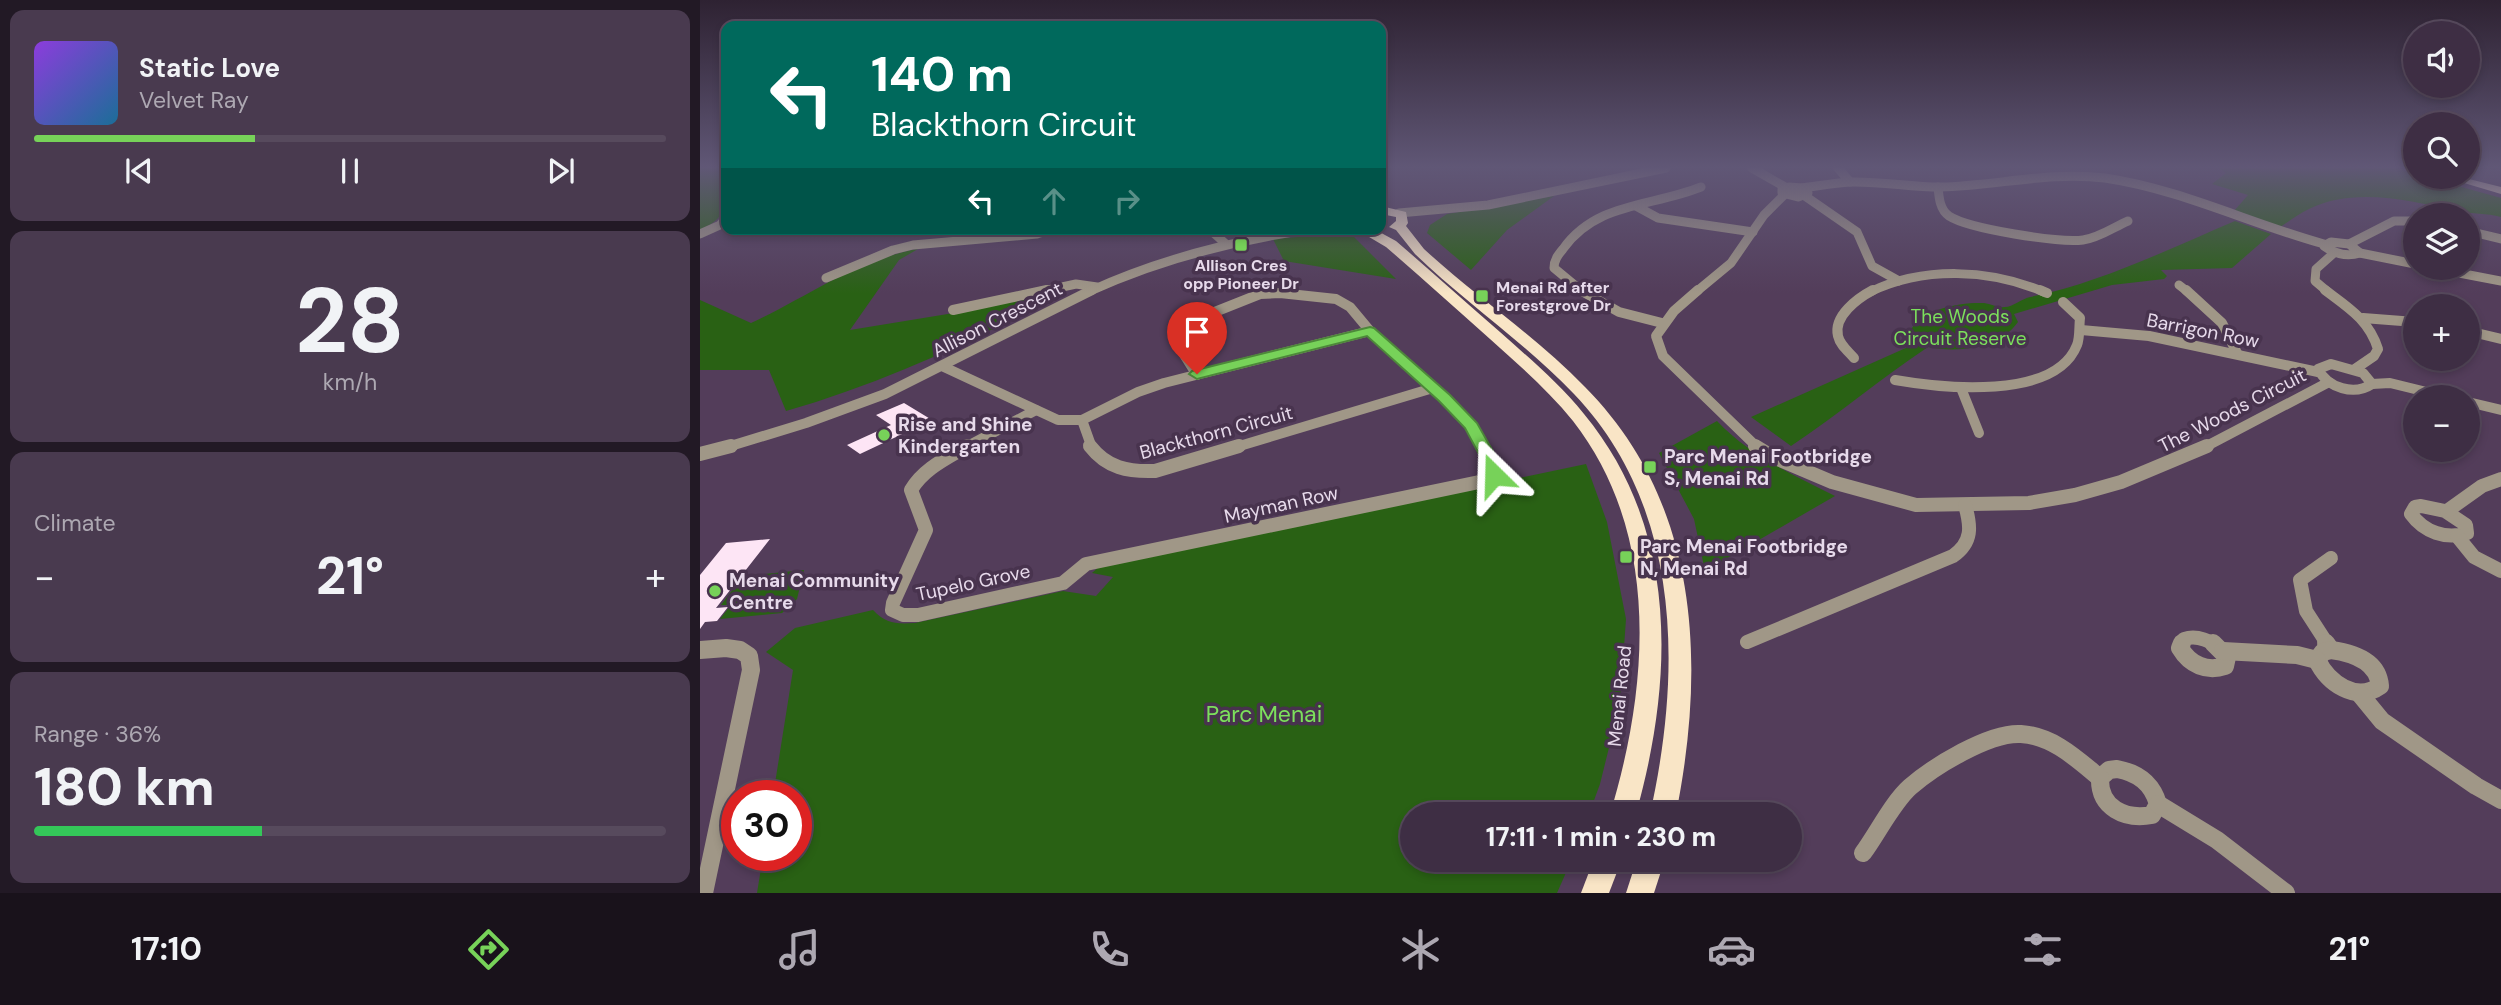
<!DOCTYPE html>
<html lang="en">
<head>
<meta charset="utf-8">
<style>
  body { margin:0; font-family:"DM Sans",sans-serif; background:#493a4f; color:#f1f3f6; height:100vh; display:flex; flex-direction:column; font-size:26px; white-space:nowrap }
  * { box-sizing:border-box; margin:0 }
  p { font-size:23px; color:#ada8b2 }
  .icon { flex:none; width:38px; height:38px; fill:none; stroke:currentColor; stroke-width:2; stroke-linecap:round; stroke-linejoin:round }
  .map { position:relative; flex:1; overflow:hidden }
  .sheet { display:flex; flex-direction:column; gap:10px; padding:10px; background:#221925; width:700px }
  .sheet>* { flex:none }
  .banner { position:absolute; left:21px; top:21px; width:665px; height:214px; border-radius:14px; box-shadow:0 4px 10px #0003,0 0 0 2px #574a5d; background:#00695c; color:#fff; overflow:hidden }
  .tools { position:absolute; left:1703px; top:21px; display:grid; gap:14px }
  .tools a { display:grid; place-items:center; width:77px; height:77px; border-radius:50%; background:#3e2e44; box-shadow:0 4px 10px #0003,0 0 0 2px #574a5d; font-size:35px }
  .speed { position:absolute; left:21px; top:780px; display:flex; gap:14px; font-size:35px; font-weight:700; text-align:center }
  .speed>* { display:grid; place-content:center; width:91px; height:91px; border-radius:50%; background:#3e2e44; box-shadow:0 4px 10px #0003,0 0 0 2px #574a5d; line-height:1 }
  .speed .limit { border:10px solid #d22; background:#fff; color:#111 }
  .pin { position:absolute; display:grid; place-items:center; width:60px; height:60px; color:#fff; margin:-72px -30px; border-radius:50% 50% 50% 0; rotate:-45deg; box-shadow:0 0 7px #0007 }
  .pin .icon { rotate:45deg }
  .me { position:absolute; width:77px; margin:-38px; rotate:338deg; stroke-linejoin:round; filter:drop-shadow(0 0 5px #0008) }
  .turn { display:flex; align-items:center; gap:24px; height:147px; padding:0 35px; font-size:32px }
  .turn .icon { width:91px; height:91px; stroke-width:2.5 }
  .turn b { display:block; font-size:49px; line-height:60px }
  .lanes { display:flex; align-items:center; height:66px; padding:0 35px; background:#0003; justify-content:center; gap:35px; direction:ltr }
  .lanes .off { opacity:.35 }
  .big { font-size:52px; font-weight:800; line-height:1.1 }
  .sheet .card { flex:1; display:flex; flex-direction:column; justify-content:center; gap:10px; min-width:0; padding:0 24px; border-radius:14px; background:#493a4f }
  .sheet .dial { align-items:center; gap:0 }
  .dial b { font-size:91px; line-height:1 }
  .song { display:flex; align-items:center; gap:21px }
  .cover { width:84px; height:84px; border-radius:10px; background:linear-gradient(135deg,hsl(270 70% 55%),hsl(200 70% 35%)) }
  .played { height:7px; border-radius:4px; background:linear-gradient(90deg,#77d259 35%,#574a5d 35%) }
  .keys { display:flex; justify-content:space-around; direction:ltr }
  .heat { display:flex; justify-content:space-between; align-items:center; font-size:38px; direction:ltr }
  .charge { height:10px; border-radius:5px; background:linear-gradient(90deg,#34c759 36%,#574a5d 0) }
  .trip { position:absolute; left:700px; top:802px; width:402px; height:70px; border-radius:35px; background:#3e2e44; box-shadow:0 4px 10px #0003,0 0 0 2px #574a5d; font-weight:800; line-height:70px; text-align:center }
  .menu { display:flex; height:112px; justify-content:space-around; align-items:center; background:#19121b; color:#ada8b2 }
  .menu .icon { width:49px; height:49px }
  .menu .active { color:#77d259 }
  .menu b { font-size:32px; color:#f1f3f6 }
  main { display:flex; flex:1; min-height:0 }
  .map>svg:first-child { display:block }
</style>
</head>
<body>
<main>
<section class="sheet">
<div class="card">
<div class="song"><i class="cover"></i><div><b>Static Love</b><p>Velvet Ray</p></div></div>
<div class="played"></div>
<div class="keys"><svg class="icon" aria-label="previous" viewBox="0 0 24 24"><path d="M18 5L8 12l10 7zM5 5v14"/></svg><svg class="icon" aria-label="pause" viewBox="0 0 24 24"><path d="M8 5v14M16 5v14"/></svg><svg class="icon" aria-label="next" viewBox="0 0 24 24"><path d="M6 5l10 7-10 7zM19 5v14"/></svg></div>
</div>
<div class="card dial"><b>28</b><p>km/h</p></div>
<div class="card"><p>Climate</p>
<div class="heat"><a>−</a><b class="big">21°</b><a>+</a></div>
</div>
<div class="card"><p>Range · 36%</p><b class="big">180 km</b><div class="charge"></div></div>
</section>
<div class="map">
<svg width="1801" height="893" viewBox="0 0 1801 893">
  <rect width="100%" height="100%" fill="#533d5a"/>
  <g fill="#296114">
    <path d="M0 168H26C26 198 32 216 0 230Z"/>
    <path d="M1519 168H1695L1715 174V177H1726L1801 198V217C1787 213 1772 214 1758 211 1712 201 1654 186 1609 209 1598 214 1587 223 1577 229L1534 211 1548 195 1512 184 1526 173Z"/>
    <path d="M854 196 807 230 771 270 727 233 730 225 747 214Z"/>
    <path d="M1535 221 1571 234 1532 268 1461 270 1467 276 1464 279 1412 285 1314 314 1318 322C1299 349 1258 353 1228 347 1181 378 1138 415 1091 446L1051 417 1217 343 1209 334C1218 309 1261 302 1284 303 1291 304 1299 308 1305 307 1313 307 1321 299 1330 297 1400 283 1469 249 1535 221Z"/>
    <path d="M635 234 654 237 696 279 584 261 573 239Z"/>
    <path d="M218 249 199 260 150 330 260 312 369 287C281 339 185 382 86 411L69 370H0V300L51 323C106 298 157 259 218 249Z"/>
    <path d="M1017 421C1050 456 1092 474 1135 496L1005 571 994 519 959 453Z"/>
    <path d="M886 464 907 522 926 619 920 703 900 784 889 814H712V859H872L857 893H57L63 856H96V796H73L93 670 66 652 95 628 173 610C186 624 196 624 215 623L363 591 396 596 413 577 392 573 401 565Z"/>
    <path d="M104 570 97 599 82 613 20 619 31 605H21L43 576Z"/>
  </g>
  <g fill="#fde5f5">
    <path d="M204 403 232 420 160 454 147 445 191 425 176 415Z"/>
    <path d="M70 539 16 608 28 607 17 621 5 622 0 629V575L26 543Z"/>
  </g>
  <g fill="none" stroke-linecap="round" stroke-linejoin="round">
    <g stroke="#a09787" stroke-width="9">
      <path d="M1052 168 1085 187"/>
      <path d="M1138 168 1150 182"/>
      <path d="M1089 187 1102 188 1108 193 1098 197 1082 193V189Z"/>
      <path d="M1238 187C1239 198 1240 210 1249 216 1269 229 1359 243 1383 240 1399 238 1414 227 1428 221"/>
      <path d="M1102 188C1118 186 1134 183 1150 182 1180 181 1210 187 1240 187 1295 186 1350 171 1405 178 1480 189 1551 224 1624 244"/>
      <path d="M1105 196 1157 232 1172 266 1199 281"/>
      <path d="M936 206 958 218 1053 232"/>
      <path d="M699 213 788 205 966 168"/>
      <path d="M509 229 526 244"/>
      <path d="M1768 231 1801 239"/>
      <path d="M0 234 20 225 26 218"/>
      <path d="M1631 242 1649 244 1660 253C1647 257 1635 254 1624 246Z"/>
      <path d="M1649 244 1694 221H1715"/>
      <path d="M1660 253 1715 264"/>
      <path d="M1733 268 1801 281"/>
      <path d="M126 278 193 250 213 245 337 234 352 229"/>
      <path d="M1479 285 1488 292"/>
      <path d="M339 292 376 284 397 287"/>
      <path d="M388 292C460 259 535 240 613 229"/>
      <path d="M883 292 854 268C854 260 858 255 863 249 896 202 951 207 1001 187"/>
      <path d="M996 292 1031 263 1064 215 1084 195"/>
      <path d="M1170 292C1224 266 1290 269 1344 292"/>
      <path d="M1628 292 1615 281 1616 269 1634 253"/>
    </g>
    <g stroke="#a09787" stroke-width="10">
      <path d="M880 290 919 312 962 323"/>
      <path d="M998 290 974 311 956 336 963 356 1058 448"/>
      <path d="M1340 290 1347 293"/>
      <path d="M1486 290 1522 323 1537 353"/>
      <path d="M1625 290C1649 308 1669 320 1678 349L1674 356 1655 369"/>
      <path d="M253 310 347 290"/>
      <path d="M1663 318 1715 322"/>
      <path d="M1381 330 1449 336 1618 372"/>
      <path d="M1768 331 1801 339"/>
      <path d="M1154 358C1148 351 1140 345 1138 336 1133 316 1158 298 1173 290"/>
      <path d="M1631 364 1663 373 1672 384C1654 396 1628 388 1618 369Z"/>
      <path d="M244 367 358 420H382"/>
      <path d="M497 375 473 337 482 325 560 294 580 293 636 299 650 307 670 331 744 398 771 426 783 448"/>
      <path d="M1195 380C1241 388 1355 401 1377 345 1380 338 1379 326 1380 318L1363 302"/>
      <path d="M1672 384 1690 383 1747 397"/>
      <path d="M1261 388 1279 433"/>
      <path d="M1768 402 1801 410"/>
      <path d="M24 448 106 423 185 394 392 290"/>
      <path d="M264 448 336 410"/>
      <path d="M392 448 382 420 438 392 464 383 670 331"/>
      <path d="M533 448 733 388"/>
      <path d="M1503 448 1629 382"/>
    </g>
    <g stroke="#a09787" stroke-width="14">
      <path d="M267 446C247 458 223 469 211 490L226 530 193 603 192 610 203 615H218L363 583 386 564 784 481 794 475 795 469 782 446"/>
      <path d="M390 446C407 468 428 472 455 471L539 446"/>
      <path d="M1055 446 1073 457 1132 482 1216 505 1329 503 1375 495 1421 482 1507 446"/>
      <path d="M0 454 31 446"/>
      <path d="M1721 506 1745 511 1766 525 1767 533C1746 540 1724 532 1711 514L1715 507Z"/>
      <path d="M1747 511 1782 486 1801 479"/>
      <path d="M1757 536 1774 557 1801 571"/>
      <path d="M1047 642 1253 556C1273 542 1271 526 1265 505"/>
      <path d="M1481 645 1484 639C1495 635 1506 639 1516 645"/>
      <path d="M1628 645 1606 611 1600 580 1631 558"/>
    </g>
    <g stroke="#a09787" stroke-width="18">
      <path d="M1482 643 1480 648C1490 665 1507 672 1525 666L1527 657 1513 643"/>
      <path d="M1626 643 1631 650"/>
      <path d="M0 650 26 648 40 650 49 656 51 670 4 893"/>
      <path d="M1631 650C1653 653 1678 661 1680 686 1656 703 1628 683 1617 660L1623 652Z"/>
      <path d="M1523 651 1597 655 1617 660"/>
      <path d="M1659 693 1682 721 1776 786 1801 800"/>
      <path d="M1417 769C1438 773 1452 783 1458 804L1452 815C1425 820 1399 808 1400 778L1409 770Z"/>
      <path d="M1458 804 1517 840 1586 893"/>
      <path d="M1163 853C1177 834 1193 802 1210 787 1233 767 1289 732 1321 734 1353 736 1377 759 1400 778"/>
    </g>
    <g fill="#f9e5c6" fill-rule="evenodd">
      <path d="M1744 177H1761L1801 187V194Z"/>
      <path d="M681 206 706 212 708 223 706 226 724 249C776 297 836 336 885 387 1000 503 1006 663 976 814H950C982 671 982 507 874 394 825 343 766 303 715 254L696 230 689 227 696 221V217L681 214Z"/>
      <path d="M663 229H674L696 241C731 271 765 302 800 332 829 358 859 383 884 414 979 529 974 678 936 814H910C949 686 961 534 873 421 849 391 819 365 790 339 755 308 721 277 686 247L664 234Z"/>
      <path d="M894 859H922L909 893H881Z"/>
      <path d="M937 859H965L954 893H926Z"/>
    </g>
  </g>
  <linearGradient id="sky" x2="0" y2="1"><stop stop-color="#2e2232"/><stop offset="0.57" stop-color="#605776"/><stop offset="1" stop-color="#605776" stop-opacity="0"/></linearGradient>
  <rect width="1801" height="293" fill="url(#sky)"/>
  <path fill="#77d259" stroke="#4d883a" stroke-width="2" d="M670 327 674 328 750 395 777 423 803 469 799 479H788L787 469 765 428 739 401 667 336 497 379 489 374 492 371Z"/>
  <g fill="#77d259" stroke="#48334e" stroke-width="2.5">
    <rect x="534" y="238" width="14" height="14" rx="3.5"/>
    <rect x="775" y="289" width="14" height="14" rx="3.5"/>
    <circle cx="184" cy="435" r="7"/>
    <rect x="943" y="460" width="14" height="14" rx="3.5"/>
    <rect x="919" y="550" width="14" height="14" rx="3.5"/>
    <circle cx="15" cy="591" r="7"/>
  </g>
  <g text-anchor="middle" stroke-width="7" stroke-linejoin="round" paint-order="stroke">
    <g font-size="16" font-weight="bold" fill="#e7daeb" stroke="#48334e">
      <text x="541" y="271">Allison Cres<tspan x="541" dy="18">opp Pioneer Dr</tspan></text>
      <text x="796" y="293" text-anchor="start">Menai Rd after<tspan x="796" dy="18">Forestgrove Dr</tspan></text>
    </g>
    <g font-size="19" fill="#7ce05c" stroke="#48334e">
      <text x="1260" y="323">The Woods<tspan x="1260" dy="22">Circuit Reserve</tspan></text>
    </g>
    <g font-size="19" fill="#e7daeb" stroke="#48334e">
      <text transform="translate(297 319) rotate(-27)" y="7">Allison Crescent</text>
      <text transform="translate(1503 330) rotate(11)" y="7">Barrigon Row</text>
      <text transform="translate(1532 410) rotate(-27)" y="7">The Woods Circuit</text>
      <text transform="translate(516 432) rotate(-15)" y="7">Blackthorn Circuit</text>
      <text transform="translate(581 504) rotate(-12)" y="7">Mayman Row</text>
      <text transform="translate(273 582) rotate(-12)" y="7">Tupelo Grove</text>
      <text transform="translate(919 696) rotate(-84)" y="7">Menai Road</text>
    </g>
    <g font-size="19" font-weight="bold" fill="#e7daeb" stroke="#48334e" text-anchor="start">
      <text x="198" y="431">Rise and Shine<tspan x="198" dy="22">Kindergarten</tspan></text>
      <text x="964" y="463">Parc Menai Footbridge<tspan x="964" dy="22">S, Menai Rd</tspan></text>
      <text x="940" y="553">Parc Menai Footbridge<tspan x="940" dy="22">N, Menai Rd</tspan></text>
      <text x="29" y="587">Menai Community<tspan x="29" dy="22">Centre</tspan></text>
    </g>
    <g font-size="23" fill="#7ce05c" stroke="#48334e">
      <text x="564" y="722">Parc Menai</text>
    </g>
  </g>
</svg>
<div class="tools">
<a><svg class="icon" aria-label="sound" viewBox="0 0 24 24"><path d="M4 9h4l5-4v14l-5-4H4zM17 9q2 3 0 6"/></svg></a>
<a><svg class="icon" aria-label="search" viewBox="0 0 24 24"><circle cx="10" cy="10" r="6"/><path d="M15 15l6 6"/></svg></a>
<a><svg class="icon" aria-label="layers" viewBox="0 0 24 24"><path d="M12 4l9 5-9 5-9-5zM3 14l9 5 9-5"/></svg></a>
<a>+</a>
<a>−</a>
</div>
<div class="speed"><div class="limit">30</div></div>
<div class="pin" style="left:497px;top:374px;background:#d93025"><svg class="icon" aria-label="arrive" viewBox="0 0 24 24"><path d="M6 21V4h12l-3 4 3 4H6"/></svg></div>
<svg class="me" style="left:794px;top:475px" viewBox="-20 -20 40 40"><path d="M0-17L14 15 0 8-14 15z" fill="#77d259" stroke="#fff" stroke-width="4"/></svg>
<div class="trip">17:11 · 1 min · 230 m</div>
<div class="banner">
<div class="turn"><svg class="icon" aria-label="left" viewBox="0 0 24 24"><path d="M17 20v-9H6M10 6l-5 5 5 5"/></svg><div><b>140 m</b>Blackthorn Circuit</div></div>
<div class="lanes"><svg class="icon" aria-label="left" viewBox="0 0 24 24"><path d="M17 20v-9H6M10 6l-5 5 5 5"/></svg><svg class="icon off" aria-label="ahead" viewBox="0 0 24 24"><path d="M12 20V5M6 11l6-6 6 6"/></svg><svg class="icon off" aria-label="right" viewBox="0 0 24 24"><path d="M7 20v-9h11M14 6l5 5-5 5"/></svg></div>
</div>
</div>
</main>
<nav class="menu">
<b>17:10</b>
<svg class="icon active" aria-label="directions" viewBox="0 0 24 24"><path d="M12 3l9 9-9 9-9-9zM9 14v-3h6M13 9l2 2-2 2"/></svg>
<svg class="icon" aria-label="music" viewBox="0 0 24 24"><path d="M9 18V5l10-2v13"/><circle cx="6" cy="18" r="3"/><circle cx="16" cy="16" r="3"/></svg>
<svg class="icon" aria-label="phone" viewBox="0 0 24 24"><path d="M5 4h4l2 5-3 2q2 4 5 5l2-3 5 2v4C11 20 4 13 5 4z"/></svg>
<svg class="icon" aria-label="climate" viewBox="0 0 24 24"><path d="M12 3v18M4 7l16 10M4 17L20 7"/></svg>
<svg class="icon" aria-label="car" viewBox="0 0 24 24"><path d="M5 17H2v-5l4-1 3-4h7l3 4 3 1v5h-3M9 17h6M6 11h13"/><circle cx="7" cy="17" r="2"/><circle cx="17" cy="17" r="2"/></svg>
<svg class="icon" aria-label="filters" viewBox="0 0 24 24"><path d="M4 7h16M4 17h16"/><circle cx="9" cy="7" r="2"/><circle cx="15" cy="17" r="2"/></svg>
<b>21°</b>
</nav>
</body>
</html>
